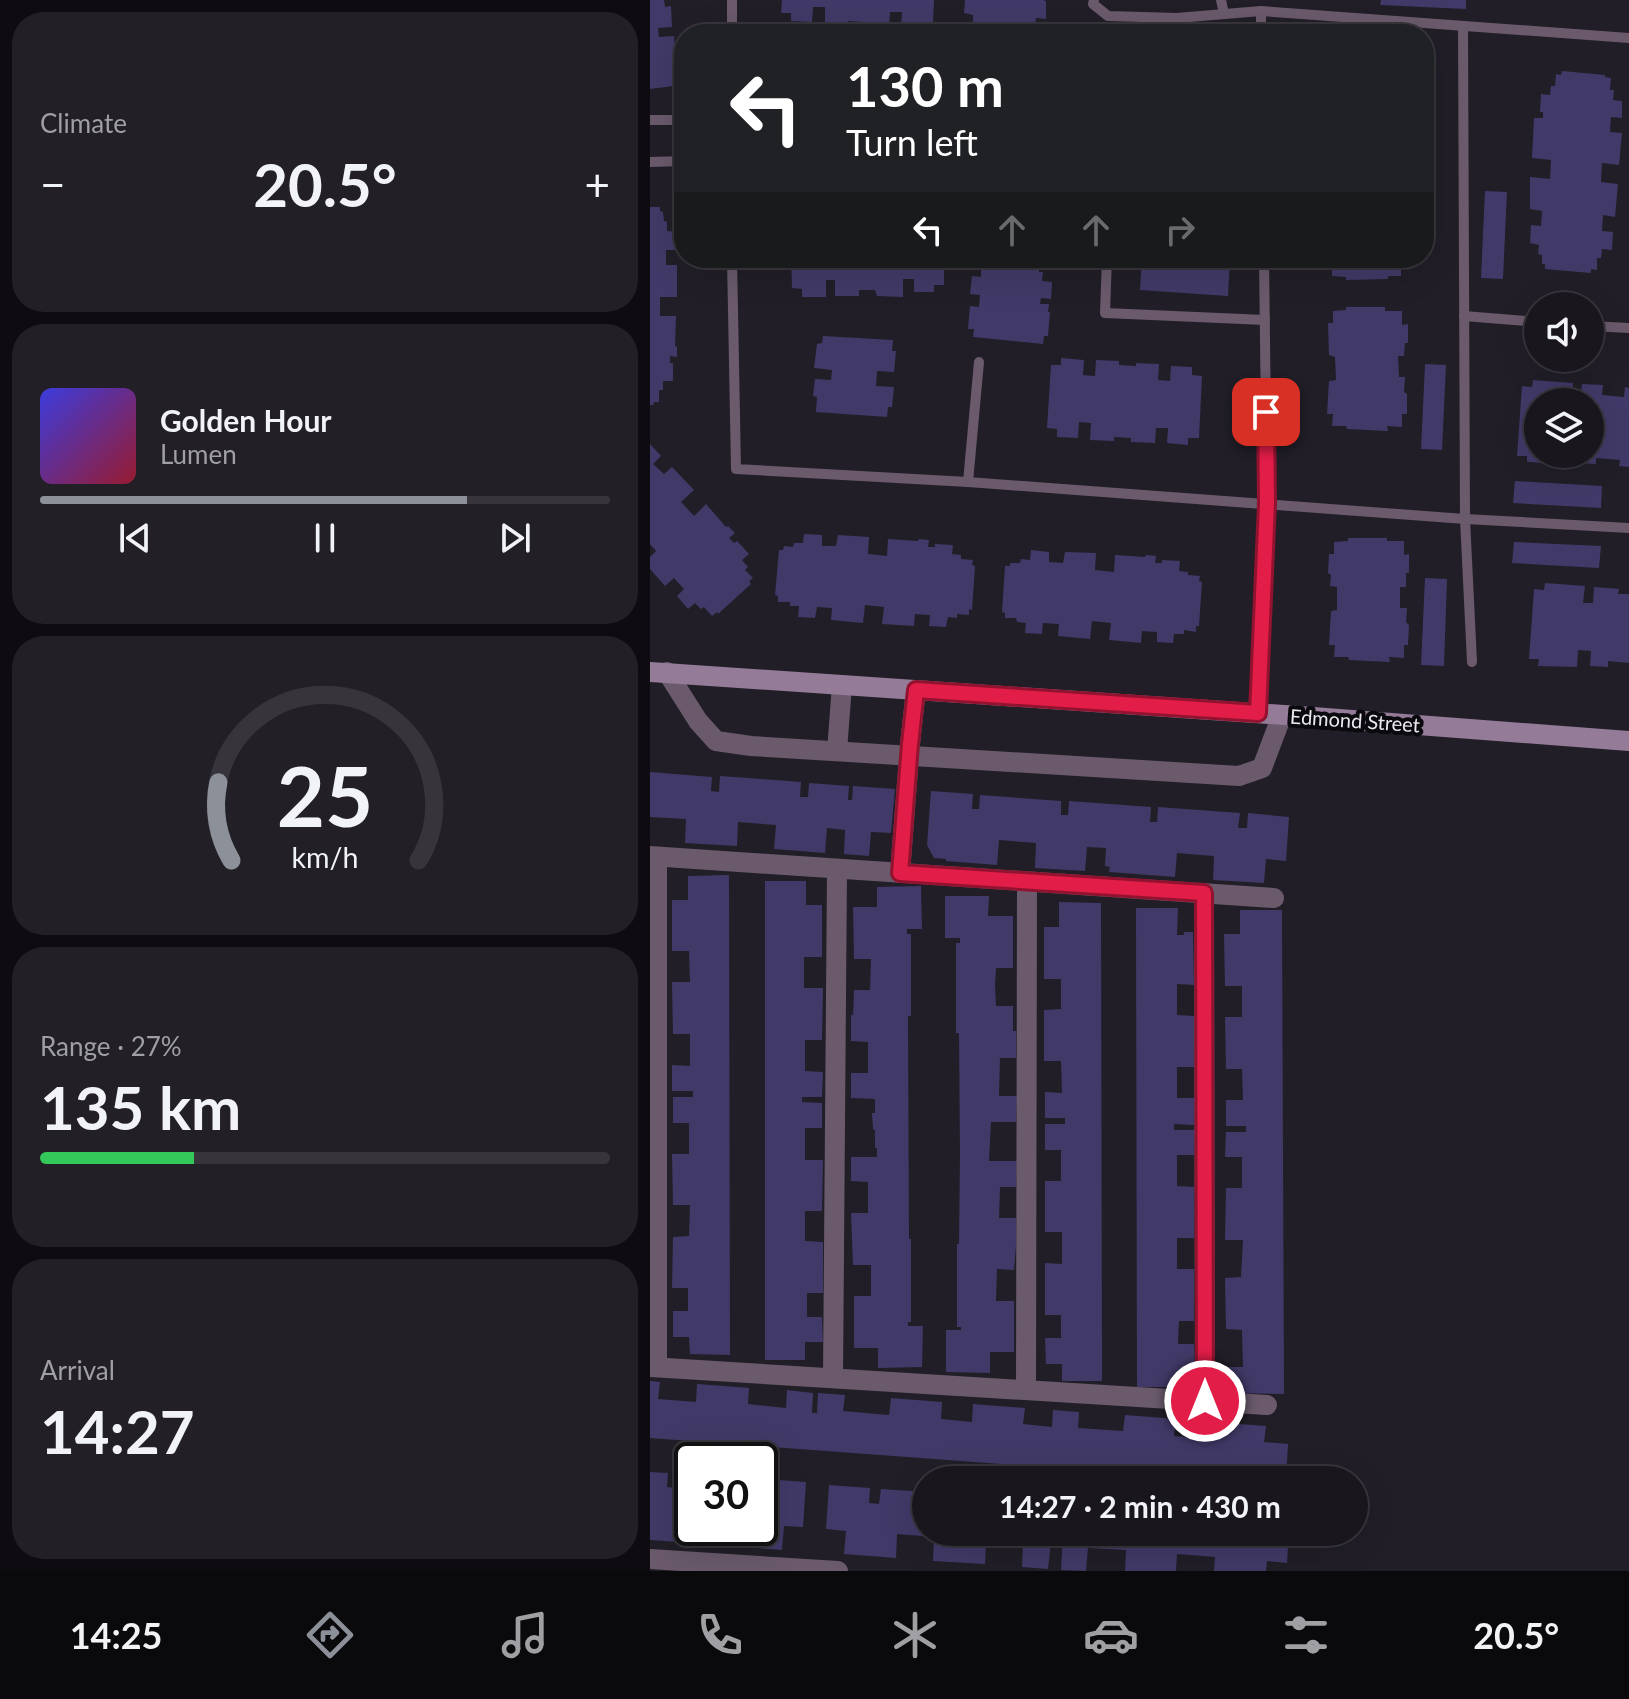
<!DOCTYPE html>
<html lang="en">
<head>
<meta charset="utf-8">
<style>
  body { margin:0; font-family:Lato,sans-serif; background:#221f26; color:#f1f3f6; height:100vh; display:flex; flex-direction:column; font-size:30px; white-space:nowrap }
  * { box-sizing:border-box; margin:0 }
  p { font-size:26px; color:#9f9fa4 }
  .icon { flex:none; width:44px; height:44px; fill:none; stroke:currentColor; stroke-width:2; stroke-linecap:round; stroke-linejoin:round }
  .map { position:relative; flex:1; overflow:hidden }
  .drawer { display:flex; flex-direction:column; gap:12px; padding:12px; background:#0e0c10; width:650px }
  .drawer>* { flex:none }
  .banner { position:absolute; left:24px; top:24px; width:760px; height:244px; border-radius:32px; box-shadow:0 8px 32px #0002,0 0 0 2px #37353b; background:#202124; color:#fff; overflow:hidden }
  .fabs { position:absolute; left:874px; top:292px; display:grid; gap:16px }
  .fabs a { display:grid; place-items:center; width:80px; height:80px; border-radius:50%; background:#19161d; box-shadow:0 8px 32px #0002,0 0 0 2px #37353b; font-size:40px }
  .speed { position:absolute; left:24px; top:1442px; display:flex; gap:16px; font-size:40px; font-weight:700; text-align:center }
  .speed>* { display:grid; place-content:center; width:104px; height:104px; border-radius:50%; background:#19161d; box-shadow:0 8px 32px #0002,0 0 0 2px #37353b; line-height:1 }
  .speed .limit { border:4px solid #111; border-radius:12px; background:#fff; color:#111 }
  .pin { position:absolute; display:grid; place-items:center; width:68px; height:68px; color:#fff; margin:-34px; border-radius:16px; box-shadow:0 4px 12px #0006 }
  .me { position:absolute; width:88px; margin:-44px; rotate:0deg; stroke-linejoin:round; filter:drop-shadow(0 0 6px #0008) }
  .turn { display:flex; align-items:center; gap:28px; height:168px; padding:0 40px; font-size:36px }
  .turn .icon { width:104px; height:104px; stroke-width:2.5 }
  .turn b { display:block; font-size:56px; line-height:68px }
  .lanes { display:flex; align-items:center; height:76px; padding:0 40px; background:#0003; justify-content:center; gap:40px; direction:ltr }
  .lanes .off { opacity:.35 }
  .big { font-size:60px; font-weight:700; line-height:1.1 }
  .drawer .card { flex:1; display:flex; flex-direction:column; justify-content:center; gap:12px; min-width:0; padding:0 28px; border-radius:32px; background:#221f26 }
  .drawer .dial { align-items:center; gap:0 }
  .dial svg { height:208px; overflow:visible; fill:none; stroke:#37353b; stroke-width:7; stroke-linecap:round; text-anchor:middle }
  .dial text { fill:#f1f3f6; stroke:none }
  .song { display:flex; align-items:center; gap:24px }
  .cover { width:96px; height:96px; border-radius:12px; background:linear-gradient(135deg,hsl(240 70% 55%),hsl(350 70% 35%)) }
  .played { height:8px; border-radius:4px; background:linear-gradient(90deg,#8c9099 75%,#37353b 75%) }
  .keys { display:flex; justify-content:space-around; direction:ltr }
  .heat { display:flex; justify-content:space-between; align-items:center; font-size:44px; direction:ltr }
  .charge { height:12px; border-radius:6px; background:linear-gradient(90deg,#34c759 27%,#37353b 0) }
  .trip { position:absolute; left:262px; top:1466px; width:456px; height:80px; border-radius:40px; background:#19161d; box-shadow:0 8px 32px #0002,0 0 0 2px #37353b; font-weight:700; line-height:80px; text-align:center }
  .menu { display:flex; height:128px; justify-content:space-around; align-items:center; background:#0a090c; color:#9f9fa4 }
  .menu .icon { width:56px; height:56px }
  .menu .selected { color:#8c9099 }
  .menu b { font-size:36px; color:#f1f3f6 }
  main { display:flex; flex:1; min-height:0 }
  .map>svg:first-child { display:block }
</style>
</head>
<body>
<main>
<section class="drawer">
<div class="card"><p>Climate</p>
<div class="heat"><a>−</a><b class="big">20.5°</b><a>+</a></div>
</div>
<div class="card">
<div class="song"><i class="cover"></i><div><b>Golden Hour</b><p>Lumen</p></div></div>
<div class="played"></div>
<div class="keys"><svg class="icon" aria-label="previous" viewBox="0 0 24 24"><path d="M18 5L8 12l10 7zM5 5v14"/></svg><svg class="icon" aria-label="pause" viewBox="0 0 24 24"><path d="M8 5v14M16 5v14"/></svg><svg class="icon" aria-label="next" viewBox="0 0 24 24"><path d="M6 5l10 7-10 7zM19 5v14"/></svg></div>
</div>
<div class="card dial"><svg viewBox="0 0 100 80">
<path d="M14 69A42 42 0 1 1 86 69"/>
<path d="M14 69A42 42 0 0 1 9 39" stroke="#8c9099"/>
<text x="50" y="56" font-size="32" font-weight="700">25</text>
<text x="50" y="72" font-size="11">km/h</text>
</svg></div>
<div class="card"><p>Range · 27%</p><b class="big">135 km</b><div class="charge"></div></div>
<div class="card"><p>Arrival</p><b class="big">14:27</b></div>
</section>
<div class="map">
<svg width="979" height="1571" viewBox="0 0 979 1571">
  <rect width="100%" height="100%" fill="#211e27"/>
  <g fill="#413a68">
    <path d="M0 0H14L15 7 21 6 22 27 8 28 9 37 24 36 25 53H29L30 77 23 78 24 86 0 89Z"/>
    <path d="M132 0H284L283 22H272V28L251 27 252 12H240L239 28 215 26V22L198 21V25L175 23V7H163L162 22 141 21V13H131Z"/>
    <path d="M315 0H393L396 1V19L386 18 385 27H381V34H326V24H323V15L314 13Z"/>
    <path d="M731 0H816V9L730 5Z"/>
    <path d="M912 71 955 75V77L961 78 960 90H964L963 100 972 101V118L961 117 960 132 972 133 969 165 952 163 951 182 968 184 965 217 953 215 952 231 963 232 962 250 952 249 951 258H947V270L941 269V273L895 269V264H892V255L888 254 889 245 880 243 881 225 891 226 892 211 880 209V177L900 179 901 160 882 158 884 118H893V112H890L891 94 900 95 901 86H905L906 74 911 75Z"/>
    <path d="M835 191 857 192 853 279 831 278Z"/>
    <path d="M0 207H10V211L13 212 14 221 17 222V231L27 232V250H16V265H27V297H10V316H26L25 346 27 347V357L20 356V363H23V381H13V390H9V402H4L3 405H0Z"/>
    <path d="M141 258H294V285H284V292H264V279H253V297L227 296 225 290H209V296H185V280H176V297H152V289L142 288Z"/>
    <path d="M336 258H390L389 272H393L392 281 402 282 401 299 391 298 390 304H399L398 312H400L398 336H394L393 344 323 337 324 329H318L320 306 329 307 330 295 320 294 322 276 331 277V267H335Z"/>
    <path d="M492 258H580L578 296 490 290Z"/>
    <path d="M677 258H757V263H751V276H738V279L696 280V277L682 276V264H677Z"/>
    <path d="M696 307H735V311H752V325L758 324V343H755L754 356H748L749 377H755L754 392 757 394V414H752V427L737 426 738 431 697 429 696 426H682L683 414H677L679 381 686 380 685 357 679 355 678 323H683V311L696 310Z"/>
    <path d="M173 336 243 340 242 351H246L244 372 227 371 226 386 244 387 242 407H238L237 417 166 412 167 397 163 396 165 379 181 380 182 370 164 368 167 344 172 343Z"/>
    <path d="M411 358 434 360 433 375 445 376 446 360 469 361V365L486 366V363L509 364 508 380 520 381 521 366 542 367V375L552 376 549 438H538V445L517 443 518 428H506L505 443 481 442V438L464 437V441L440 440 441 423 429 422 428 438 407 437V429L397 428 401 365H411Z"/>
    <path d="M775 364 796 365 792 450 771 449Z"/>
    <path d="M883 380 923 383 922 402H888V454H916L915 464 877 462V456H867L872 386 882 387Z"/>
    <path d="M932 384 953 385 952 395 974 397 975 387 979 388V467L969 466 970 460 946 458V464L928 463V454H940V402H930Z"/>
    <path d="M0 444 11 456 3 464 14 474 22 467 44 490 31 502 44 516 56 504 76 527 78 526 85 533 79 538 84 543 87 541 99 554 92 560 98 567 95 570 103 578 99 581 101 584 68 614 67 612 62 616 54 607 51 609 45 603 38 609 27 596 34 589 24 578 15 586 0 569V557L6 551 0 544Z"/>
    <path d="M865 481 952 486 951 508 863 503Z"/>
    <path d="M154 534 172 535V546H186L188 535 219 537 218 554 237 556 238 539 268 541 269 539 279 540 278 547H285V544L303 545 302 554 311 555V559L323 560 322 565 325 566 322 610 319 609V615L307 614V618L298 617 296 627 279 626 280 615 265 614 264 626 232 624 234 607 215 605 213 623 181 620 182 608 167 607 165 618 148 617 149 606H140V602H128V596L125 595 129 550H133L134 546 143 547 144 543H153Z"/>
    <path d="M698 538H737V541H754V555L759 554V573H756V587H750V608H757L756 622 759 625 758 645H754V658L739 657 740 662 699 660 698 657H684L685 645H679L681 611 687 610V587L680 586 681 575 678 573 679 554H684V542L698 541Z"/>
    <path d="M864 542 951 546 949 568 862 563Z"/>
    <path d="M381 550 399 552V562L413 563 415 552 446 553 445 570 464 572 465 555 495 557 496 555 506 556 505 563H512V560L530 561 529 571 538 572V575L550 576 549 581 552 582 549 626H546V632L534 630V634H524L523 643 507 642V632L492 631 491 643 459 640 461 623 442 621 440 639 408 636 409 624 393 623 392 634 375 633 376 623 367 622 366 618H355V613L352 612 355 566H360V563H370L371 559 380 560Z"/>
    <path d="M775 578 797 579 794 666 771 665Z"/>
    <path d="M895 583 935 586 933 603H943L944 587 969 589 968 594H979V663L958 661V667L940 666 941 651 928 650 927 667 888 666 889 659H879L884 589 894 590Z"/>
    <path d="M0 772 62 777 61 791 69 792 70 776 151 782 150 797H158L159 783 199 786 198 800H202L203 786 245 789 241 833 221 832 219 856 194 854 195 830 177 828 175 853 124 849 126 825 88 822 87 846 35 843 36 819 0 817Z"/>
    <path d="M281 791 323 794 322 809H329L330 795 411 801V815H418L419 801 501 807 500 822H507L508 807 590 813 588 828H597L598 813 639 817 636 861 616 859 614 883 563 880 564 856 527 853 525 877 459 872 460 867 455 866 456 848 437 847 435 871 385 868 386 843 349 840 347 865 296 861V859L284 858 277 845Z"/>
    <path d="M79 875 80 1355 40 1354 39 1337H23V1311H38V1288H22L23 1237 39 1236 40 1205H23L22 1154H39V1123H23V1097H43V1091H22V1065L40 1066V1034H23L22 982H40L39 951H22V900H38V876Z"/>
    <path d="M115 881H156V905H172V957H154V988H173L172 1040H155V1071L173 1072 172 1097H152V1102L172 1103V1128H155V1160H173L172 1211H155V1241L173 1242V1293H157V1317H172L173 1342H155V1360H115Z"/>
    <path d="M271 886 272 929H257V934H261V1016H258L259 1239H261V1322H258V1326H273L272 1367 228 1368V1348H204V1296H221V1265H203L201 1213H218V1182L201 1181V1157H227V1148H225V1130L223 1129 222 1113H225V1099L201 1098V1073H218V1042L201 1041V1015H203L204 990H220L221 959H204L203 907H227V887Z"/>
    <path d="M295 896H339L338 916H363V968H346L345 985 346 1006H363V1031H366V1058H350L349 1096H367L366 1122H341L339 1161H367L366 1187H350L349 1218H366V1245L364 1270 347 1269 346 1301H364V1352H340V1373L296 1372V1330H311V1327H307V1244H309L310 1153 309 1033H306V943H310V938H295Z"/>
    <path d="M409 902 451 903 452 1381H412V1364H396L395 1338H411V1315H395V1263L412 1264V1232H395V1181H411V1150H395V1124H415V1118H395V1092L412 1093 411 1061H394V1010L411 1009V979H394V927H409Z"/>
    <path d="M486 908H528L527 935H534V932H543L544 985 527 984V1015L544 1016V1067H527V1098H545L544 1125 524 1124V1130H545L544 1155H527V1186L544 1187V1238H527V1269H544V1321H529L528 1344H544L545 1370H528L527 1387H487Z"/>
    <path d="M590 910H632L634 1394 576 1393V1367H593L592 1330 576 1329 575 1278 591 1277 593 1240H575L576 1188H592V1157H575L576 1132H596V1126H576V1100H593L592 1069H576L575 1017H592V986H575L574 934H590Z"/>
    <path d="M0 1381 10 1382 8 1399 46 1402 47 1384 99 1388 98 1404 136 1408 137 1390 163 1393 162 1413H167L168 1393 195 1395 193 1411 239 1415 241 1398 292 1402 291 1419 322 1422 323 1404 375 1408 373 1424 402 1427 403 1410 429 1412 428 1428 473 1431 475 1415 526 1419 524 1436 562 1439 564 1422 616 1426 614 1442 638 1444 636 1480H566L0 1438Z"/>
    <path d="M0 1472 18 1473 17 1487 26 1488 27 1473 42 1474V1528H45L44 1543 0 1540Z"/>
    <path d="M115 1479 156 1482 153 1527 134 1526 132 1550 80 1546 81 1528H110V1494H114Z"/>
    <path d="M179 1485 220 1488 219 1503 229 1504 231 1489 276 1492V1532H402L398 1569 372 1567 373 1543 336 1541 335 1564 283 1561 284 1537 247 1534 246 1558 194 1554 196 1531 176 1529Z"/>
    <path d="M413 1532H639L637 1563 617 1561 616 1571H564L565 1557 527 1554 526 1571H475L476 1550 438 1548 436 1571 411 1570Z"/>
  </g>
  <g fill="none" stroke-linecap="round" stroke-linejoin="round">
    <g stroke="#6a5a6c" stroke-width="10">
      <path d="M444 0 443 4 458 16 527 18 611 11V34"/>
      <path d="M571 0 574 14"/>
      <path d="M611 11 979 38"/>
      <path d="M813 26 815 519 822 662"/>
      <path d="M82 34V0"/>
      <path d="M0 120H34"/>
      <path d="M0 162 34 161"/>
      <path d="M82 258 86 469 318 482 815 519 979 528"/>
      <path d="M457 258 455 313 615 320"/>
      <path d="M814 316 888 322"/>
      <path d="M940 326 979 328"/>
      <path d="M318 482 329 362"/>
      <path d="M608 713 617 503 614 258"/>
    </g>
    <g stroke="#6a5a6c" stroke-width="20">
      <path d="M17 672 48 721 66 741 101 746 589 776 612 768 632 715"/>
      <path d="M187 751 192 685"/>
      <path d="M0 856 624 898"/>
      <path d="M250 873 260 744 266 690"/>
      <path d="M554 893 555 1401"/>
      <path d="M0 1367 617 1405"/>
      <path d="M7 1367V857"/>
      <path d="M183 1378 187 869"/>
      <path d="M376 1390 377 882"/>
      <path d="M0 1559 188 1571"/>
    </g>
    <path stroke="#947b98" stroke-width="20" d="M0 672 663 717 979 741"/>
  </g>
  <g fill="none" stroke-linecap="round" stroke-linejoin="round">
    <defs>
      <path id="route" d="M555 1401 554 893 250 873 260 744 266 690 608 713 617 503 616 412"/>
    </defs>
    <use href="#route" stroke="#92132f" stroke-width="20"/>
    <use href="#route" stroke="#e11d48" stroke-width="14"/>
  </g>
  <g text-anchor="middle" stroke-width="8" stroke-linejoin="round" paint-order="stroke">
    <g font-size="20" fill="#eae7ee" stroke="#0a090d">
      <text transform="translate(705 721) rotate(4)" y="7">Edmond Street</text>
    </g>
  </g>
</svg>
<div class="fabs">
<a><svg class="icon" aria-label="sound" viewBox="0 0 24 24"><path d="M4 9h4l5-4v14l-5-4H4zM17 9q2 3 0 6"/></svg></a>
<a><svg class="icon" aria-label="layers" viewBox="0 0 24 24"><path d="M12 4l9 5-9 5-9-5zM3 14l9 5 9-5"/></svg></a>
</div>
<div class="speed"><div class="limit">30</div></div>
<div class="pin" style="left:616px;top:412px;background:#d93025"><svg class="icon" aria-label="arrive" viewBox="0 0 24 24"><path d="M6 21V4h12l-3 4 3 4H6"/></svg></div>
<svg class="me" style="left:555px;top:1401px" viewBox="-20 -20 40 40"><circle r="17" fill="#e11d48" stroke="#fff" stroke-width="3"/><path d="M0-11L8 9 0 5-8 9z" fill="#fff"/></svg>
<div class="trip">14:27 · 2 min · 430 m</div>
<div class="banner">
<div class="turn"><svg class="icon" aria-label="left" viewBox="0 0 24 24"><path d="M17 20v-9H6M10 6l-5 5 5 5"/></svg><div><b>130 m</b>Turn left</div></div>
<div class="lanes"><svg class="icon" aria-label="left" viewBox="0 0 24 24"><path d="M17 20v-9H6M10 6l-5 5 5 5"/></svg><svg class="icon off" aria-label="ahead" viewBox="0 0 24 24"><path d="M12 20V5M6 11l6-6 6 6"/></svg><svg class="icon off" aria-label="ahead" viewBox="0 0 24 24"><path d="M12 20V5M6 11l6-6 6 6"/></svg><svg class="icon off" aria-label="right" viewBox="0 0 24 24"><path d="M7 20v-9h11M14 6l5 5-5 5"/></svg></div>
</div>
</div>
</main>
<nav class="menu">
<b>14:25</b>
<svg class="icon selected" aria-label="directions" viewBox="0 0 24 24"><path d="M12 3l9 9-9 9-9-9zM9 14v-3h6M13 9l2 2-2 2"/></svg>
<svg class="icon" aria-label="music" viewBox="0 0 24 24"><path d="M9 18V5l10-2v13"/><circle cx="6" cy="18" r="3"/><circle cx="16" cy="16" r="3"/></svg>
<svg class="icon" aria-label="phone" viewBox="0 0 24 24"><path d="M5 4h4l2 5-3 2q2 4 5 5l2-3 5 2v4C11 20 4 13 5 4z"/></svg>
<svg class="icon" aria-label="climate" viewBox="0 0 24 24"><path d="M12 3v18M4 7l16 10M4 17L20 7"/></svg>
<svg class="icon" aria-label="car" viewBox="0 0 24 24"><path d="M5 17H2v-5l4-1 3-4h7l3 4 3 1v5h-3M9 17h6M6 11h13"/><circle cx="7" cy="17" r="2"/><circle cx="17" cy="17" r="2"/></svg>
<svg class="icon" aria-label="filters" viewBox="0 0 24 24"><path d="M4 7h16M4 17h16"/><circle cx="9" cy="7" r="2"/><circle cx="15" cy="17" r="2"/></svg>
<b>20.5°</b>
</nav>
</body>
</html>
